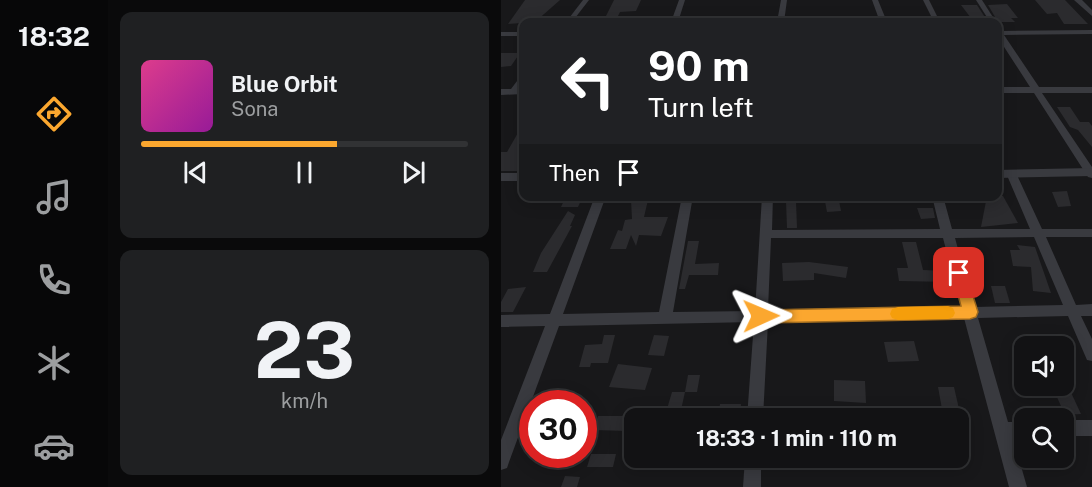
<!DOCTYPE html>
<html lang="en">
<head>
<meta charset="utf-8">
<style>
  body { margin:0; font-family:"Public Sans",sans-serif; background:#1f2022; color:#f1f3f6; height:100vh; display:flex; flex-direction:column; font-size:22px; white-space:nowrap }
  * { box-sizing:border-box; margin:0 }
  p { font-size:20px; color:#9c9ea0 }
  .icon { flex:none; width:33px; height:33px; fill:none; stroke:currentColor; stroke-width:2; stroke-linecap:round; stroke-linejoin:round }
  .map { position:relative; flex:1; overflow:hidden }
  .drawer { display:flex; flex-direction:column; gap:12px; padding:12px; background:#0a0a0b; width:393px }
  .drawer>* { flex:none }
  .guide { position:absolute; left:18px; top:18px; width:483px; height:183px; border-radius:12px; box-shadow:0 3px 15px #0003,0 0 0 2px #313234; background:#202124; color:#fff; overflow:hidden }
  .buttons { position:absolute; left:513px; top:336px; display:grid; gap:12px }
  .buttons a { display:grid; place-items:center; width:60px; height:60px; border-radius:12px; background:#121214; box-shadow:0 3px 15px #0003,0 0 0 2px #313234; font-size:30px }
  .speed { position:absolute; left:18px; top:390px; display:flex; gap:12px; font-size:30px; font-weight:700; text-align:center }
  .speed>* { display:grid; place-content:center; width:78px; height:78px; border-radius:50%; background:#121214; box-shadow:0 3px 15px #0003,0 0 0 2px #313234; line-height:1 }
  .speed .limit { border:9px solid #d22; background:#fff; color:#111 }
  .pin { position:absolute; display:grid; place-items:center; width:51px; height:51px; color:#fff; margin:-26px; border-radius:12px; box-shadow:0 3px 9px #0006 }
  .me { position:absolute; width:66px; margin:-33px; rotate:89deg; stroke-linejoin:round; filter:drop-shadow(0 0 4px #0008) }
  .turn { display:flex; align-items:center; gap:21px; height:126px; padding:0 30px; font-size:27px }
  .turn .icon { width:78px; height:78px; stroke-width:2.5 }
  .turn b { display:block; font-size:42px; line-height:51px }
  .then { display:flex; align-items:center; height:57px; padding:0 30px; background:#0003; gap:12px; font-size:22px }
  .drawer .tile { flex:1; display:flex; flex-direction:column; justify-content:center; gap:9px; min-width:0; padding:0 21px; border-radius:12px; background:#1f2022 }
  .drawer .dial { align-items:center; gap:0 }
  .dial b { font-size:78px; line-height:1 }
  .song { display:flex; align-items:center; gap:18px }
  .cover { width:72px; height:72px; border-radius:9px; background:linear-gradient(135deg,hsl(330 70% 55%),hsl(300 70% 35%)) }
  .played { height:6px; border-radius:3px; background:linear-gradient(90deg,#fba72f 60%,#313234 60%) }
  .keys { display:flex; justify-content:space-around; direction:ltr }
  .trip { position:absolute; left:123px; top:408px; width:345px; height:60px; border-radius:12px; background:#121214; box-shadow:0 3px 15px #0003,0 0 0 2px #313234; font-weight:700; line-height:60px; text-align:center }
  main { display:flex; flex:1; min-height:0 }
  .tab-bar { display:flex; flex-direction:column; width:108px; justify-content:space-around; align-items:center; background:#070708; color:#9c9ea0 }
  .tab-bar .icon { width:42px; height:42px }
  .tab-bar .selected { color:#fba72f }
  .tab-bar b { font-size:27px; color:#f1f3f6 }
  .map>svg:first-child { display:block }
</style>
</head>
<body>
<main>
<nav class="tab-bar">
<b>18:32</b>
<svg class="icon selected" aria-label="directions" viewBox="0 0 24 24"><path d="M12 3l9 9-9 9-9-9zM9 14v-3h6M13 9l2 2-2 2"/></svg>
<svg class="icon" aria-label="music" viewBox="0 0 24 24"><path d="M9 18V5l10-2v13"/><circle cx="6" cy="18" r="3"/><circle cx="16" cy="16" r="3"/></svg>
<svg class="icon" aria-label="phone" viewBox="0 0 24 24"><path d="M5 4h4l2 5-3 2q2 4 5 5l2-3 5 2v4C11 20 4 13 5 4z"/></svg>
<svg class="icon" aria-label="climate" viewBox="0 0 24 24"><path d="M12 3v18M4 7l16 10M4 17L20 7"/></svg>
<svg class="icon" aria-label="car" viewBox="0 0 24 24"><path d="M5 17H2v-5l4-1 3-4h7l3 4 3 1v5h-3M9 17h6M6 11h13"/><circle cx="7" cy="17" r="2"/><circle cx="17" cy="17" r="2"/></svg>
</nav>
<section class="drawer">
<div class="tile">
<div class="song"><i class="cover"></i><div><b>Blue Orbit</b><p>Sona</p></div></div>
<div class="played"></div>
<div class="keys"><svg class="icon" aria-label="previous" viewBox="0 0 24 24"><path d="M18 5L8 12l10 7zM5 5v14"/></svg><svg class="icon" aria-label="pause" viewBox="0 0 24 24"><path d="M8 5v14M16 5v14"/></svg><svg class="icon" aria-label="next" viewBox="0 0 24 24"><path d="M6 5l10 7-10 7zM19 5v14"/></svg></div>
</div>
<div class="tile dial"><b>23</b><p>km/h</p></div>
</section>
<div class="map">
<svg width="591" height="487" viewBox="0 0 591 487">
  <rect width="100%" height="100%" fill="#18181a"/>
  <g fill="#2b2b2e">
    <path d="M24 0H59L34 22 7 24Z"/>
    <path d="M113 0H140L135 11 119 12 114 22H102Z"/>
    <path d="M534 0H564L587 24H563L556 13 546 14Z"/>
    <path d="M506 4 517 18H510L514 22H497L487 5Z"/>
    <path d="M460 5H476L487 22H473Z"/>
    <path d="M0 53H19L10 66 0 67Z"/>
    <path d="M556 107H569L579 122H588L591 126V147L577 130 569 127Z"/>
    <path d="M22 124V171H0V152H6Z"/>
    <path d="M566 191 570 206 557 207 551 192Z"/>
    <path d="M65 196H82L77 207H60Z"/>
    <path d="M323 196H337L340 211 326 212Z"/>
    <path d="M486 196H502L517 223 480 227Z"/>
    <path d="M130 200H147L143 217H167L160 236 138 235 135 246 130 235 125 249H109L117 230 121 231 124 220 131 219Z"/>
    <path d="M285 201H295L296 228H286Z"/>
    <path d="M416 208H432L434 218 420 219Z"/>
    <path d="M67 211 74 215 69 226H71L46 272H32L40 253Z"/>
    <path d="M187 241H198L194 264 218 263 217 275H188L184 289H178Z"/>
    <path d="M401 242H415L422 270 447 271 450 282 398 281 396 268H407Z"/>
    <path d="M516 245 534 247 550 293 532 291 530 267 512 266 509 250H519Z"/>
    <path d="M308 262 347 267 345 278 313 273V280L282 281 281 263Z"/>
    <path d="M490 286H504L509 303H494Z"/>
    <path d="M25 287 12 312H0V302L7 289Z"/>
    <path d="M103 335H114L107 363H90L89 367H78L84 345 101 344Z"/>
    <path d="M153 335 168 336 163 356 147 355Z"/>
    <path d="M413 341 418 361 387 362 383 342Z"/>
    <path d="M117 364 151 368 144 390 108 387Z"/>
    <path d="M187 375H199L196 392H184Z"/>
    <path d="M333 380 364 381 365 403 333 401Z"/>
    <path d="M551 386H567L580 414 564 415Z"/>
    <path d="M437 387H453L458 409H441Z"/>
    <path d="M171 392H184L180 410 166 409Z"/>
    <path d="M219 404H240L239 418H217Z"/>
    <path d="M97 416H129L126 431 93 430Z"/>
    <path d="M90 454H115L112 467H86Z"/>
    <path d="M215 458H239L238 470 213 468Z"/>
    <path d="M64 476 79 477 76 487H60Z"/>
  </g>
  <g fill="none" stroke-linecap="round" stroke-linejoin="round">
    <g fill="#393a3f" fill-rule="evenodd">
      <path d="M82 0H88L71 22H65Z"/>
      <path d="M178 0H184L177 22H170Z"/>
      <path d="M280 0H286L283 22H276Z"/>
      <path d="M371 0H377L386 22H379Z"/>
      <path d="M422 0H428L439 22H433Z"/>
      <path d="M475 0H481L495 22H489Z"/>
      <path d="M496 28 500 31 591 30V34L503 35 538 87H591V93H541L591 167V178L587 177 533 93H496V87H529L496 36Z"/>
      <rect x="0" y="32" width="22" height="4"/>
      <path d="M19 77H22V84L18 89 22 90V94L0 95V89H10Z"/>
      <path d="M510 170 515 173 541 229H591V237H545L575 305 591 304V316H580L591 339V361L586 360 567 316 477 318 507 422H524V438H512L526 487H508L463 318 267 322 262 418H246L253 322 58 326 8 462 6 468 0 470V440L44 326 0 327V315L49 314 94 196H105L62 314 158 312 181 196H192L172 312 254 311 261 196H272L271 230 439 229 431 196H442L451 229H529L505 173ZM533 237 562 305 473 307 454 238ZM270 238H442L460 307 267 310Z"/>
      <rect x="562" y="420" width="29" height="16"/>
      <path d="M244 458H260V487H242Z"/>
    </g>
    <g fill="#393a3f" fill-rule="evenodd">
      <path d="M573 0H581L591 10V16Z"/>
      <path d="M591 168V176L496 178V170Z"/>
      <rect x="0" y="173" width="22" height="8"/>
    </g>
  </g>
  <path fill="#fba72f" stroke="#a36d1f" stroke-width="1.5" d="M458 267 463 269 465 273 477 312 475 317 469 319 260 323 255 321 252 316 255 312 260 310 460 306 451 273 453 269Z"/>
  <path fill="#f59e0b" d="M447 306 452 308 454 313 452 317 447 319 397 320 391 318 389 314 391 309 397 307Z"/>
</svg>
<div class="buttons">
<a><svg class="icon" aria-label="sound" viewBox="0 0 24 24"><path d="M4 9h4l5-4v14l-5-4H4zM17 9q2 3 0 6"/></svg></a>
<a><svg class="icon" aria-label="search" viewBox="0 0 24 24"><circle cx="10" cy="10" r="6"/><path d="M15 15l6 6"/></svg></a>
</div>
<div class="speed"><div class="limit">30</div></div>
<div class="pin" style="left:458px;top:273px;background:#d93025"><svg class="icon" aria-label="arrive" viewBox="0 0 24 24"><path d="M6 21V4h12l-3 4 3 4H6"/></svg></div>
<svg class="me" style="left:260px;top:316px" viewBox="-20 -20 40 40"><path d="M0-17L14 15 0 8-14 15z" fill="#fba72f" stroke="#fff" stroke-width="4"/></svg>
<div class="trip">18:33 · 1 min · 110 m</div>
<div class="guide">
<div class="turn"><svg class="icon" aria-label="left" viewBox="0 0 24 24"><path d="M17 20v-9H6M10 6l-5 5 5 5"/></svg><div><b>90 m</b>Turn left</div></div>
<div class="then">Then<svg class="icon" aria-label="arrive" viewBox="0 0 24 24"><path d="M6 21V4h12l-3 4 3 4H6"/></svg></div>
</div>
</div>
</main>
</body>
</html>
